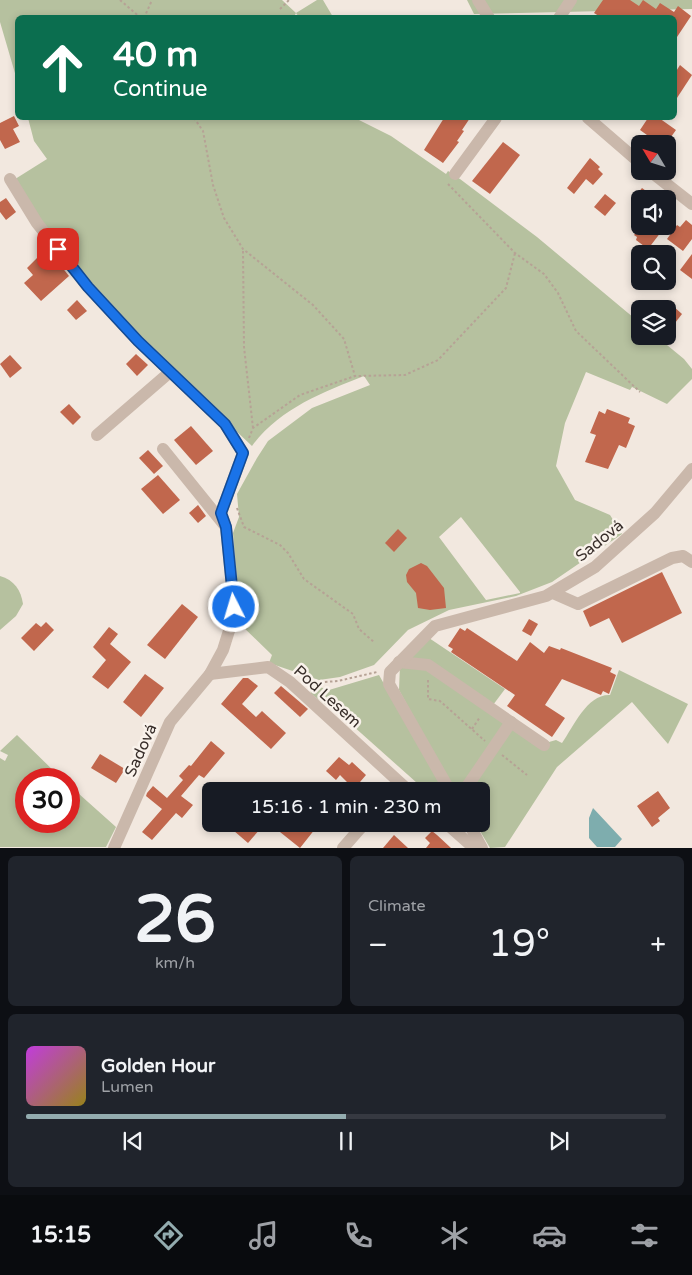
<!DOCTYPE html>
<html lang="en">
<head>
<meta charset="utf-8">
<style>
  body { margin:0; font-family:"Varela Round",sans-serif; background:#20242c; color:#f1f3f6; height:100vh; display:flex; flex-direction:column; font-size:19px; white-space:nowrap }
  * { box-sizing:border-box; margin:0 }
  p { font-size:16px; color:#9ea1a6 }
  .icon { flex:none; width:28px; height:28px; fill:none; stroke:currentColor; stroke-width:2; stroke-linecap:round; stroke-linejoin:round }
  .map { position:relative; height:848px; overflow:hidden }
  .panel { display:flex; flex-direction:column; gap:8px; padding:8px; background:#0d0f14; flex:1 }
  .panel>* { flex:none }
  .hud { position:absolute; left:15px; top:15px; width:662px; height:105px; border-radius:8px; box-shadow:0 2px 8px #0003; background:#0b6e4f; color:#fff; overflow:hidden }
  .needle { width:32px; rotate:308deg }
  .fabs { position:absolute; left:631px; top:135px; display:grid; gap:10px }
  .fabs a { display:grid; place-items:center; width:45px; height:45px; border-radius:8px; background:#171b24; box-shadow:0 2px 8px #0003; font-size:25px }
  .speed { position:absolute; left:15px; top:768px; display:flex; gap:10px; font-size:25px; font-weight:700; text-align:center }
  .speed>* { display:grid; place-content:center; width:65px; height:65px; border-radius:50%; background:#171b24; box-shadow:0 2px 8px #0003; line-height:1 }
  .speed .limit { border:8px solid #d22; background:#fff; color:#111 }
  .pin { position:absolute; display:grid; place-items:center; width:42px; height:42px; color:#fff; margin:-21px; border-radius:10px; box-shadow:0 2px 8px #0006 }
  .me { position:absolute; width:55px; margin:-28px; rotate:355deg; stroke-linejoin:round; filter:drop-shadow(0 0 4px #0008) }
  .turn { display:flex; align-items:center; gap:18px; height:105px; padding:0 15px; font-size:22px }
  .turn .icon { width:65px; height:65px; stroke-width:2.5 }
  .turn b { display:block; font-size:35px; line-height:42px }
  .big { font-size:38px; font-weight:600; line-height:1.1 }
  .panel .widget { flex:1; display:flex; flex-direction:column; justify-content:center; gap:8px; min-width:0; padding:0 18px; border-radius:8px; background:#20242c }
  .panel .dial { align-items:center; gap:0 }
  .dial b { font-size:65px; line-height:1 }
  .song { display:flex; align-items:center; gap:15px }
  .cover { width:60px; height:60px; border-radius:8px; background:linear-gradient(135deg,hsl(290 70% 55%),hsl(50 70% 35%)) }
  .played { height:5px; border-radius:2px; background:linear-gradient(90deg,#93acaf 50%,#363941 50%) }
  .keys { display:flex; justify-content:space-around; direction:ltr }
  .heat { display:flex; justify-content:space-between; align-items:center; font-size:28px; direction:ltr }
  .panel .tiles { flex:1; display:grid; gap:8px; grid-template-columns:1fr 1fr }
  .widget:last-child { grid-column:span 2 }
  .trip { position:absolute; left:202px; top:782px; width:288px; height:50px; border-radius:8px; background:#171b24; box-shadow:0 2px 8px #0003; font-weight:600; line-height:50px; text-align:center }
  .menu { display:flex; height:80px; justify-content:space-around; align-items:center; background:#090b0e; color:#9ea1a6 }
  .menu .icon { width:35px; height:35px }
  .menu .current { color:#93acaf }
  .menu b { font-size:22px; color:#f1f3f6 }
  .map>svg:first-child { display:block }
</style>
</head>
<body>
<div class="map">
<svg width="692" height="848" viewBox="0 0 692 848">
  <rect width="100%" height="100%" fill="#f2e8df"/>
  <g fill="#b6c19f" fill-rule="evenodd">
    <path d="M0 0H282L296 13 317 0H323L333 17H299L296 13 293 18H18L17 80 0 22Z"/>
    <path d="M467 0H692V9L474 14Z"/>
    <path d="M28 118H355L391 136 446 174 448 171 460 179 537 237 640 323V336H656L684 359 692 369V379L667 404 632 387 630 390 586 372 565 423 556 466 575 500 610 515 622 534 552 582 516 596 449 610 408 630 374 665 340 677 319 680 269 663 272 655 239 623 233 533 239 517 237 494 257 458 268 441 312 408 370 385 364 376C323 392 279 409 252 446 165 364 79 281 12 181L47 159 34 141ZM461 517 520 592V593L486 600 439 537Z"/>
    <path d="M0 576C14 580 21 590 23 604L16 616 0 630Z"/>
    <path d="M429 638 505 689 493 705 549 742 556 740 562 743C574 726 587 694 610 695L619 670 688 704 668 744 632 702 557 767 505 847 490 848 476 824H481V791H454L399 690 400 665Z"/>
    <path d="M379 675 444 791H426L343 717 311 694 310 688 314 685 329 690Z"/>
    <path d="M17 735 62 779H26V821H69V785L116 827 106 847H0V758L5 761 8 755 0 751Z"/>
  </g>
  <path fill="#7eadae" d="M593 808 622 839 615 847H597L589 838V818Z"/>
  <g fill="#c1674d">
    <path d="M603 0H630L639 6 643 0 656 9 660 3 674 12 678 6 691 16 675 40V18H602L594 13Z"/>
    <path d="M680 65 692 75 675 101V73Z"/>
    <path d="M14 116 19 126 13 129 20 142 5 149 0 140V123Z"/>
    <path d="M444 118H470L462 130 464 131 457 141 459 142 443 163 424 150Z"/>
    <path d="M648 118H659L676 130 666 144H651L654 140 640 130Z"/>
    <path d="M503 142 520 155 490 194 472 181Z"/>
    <path d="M590 158 600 167 598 169 603 174 593 185 586 179 574 194 567 188Z"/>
    <path d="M642 188 657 199H633Z"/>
    <path d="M605 194 616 203 605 216 594 207Z"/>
    <path d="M6 198 16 212 6 220 0 212V202Z"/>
    <path d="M686 220 692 225V239L683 251 667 239 677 225 680 227Z"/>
    <path d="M641 226H654L661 232 648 249 636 240 637 237 634 235Z"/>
    <path d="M692 254V279L680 270Z"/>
    <path d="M53 256 69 276 41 301 24 283 33 275 27 268 37 258 43 265Z"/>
    <path d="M77 300 87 311 76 320 67 310Z"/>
    <path d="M673 306 682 314 675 323 668 317V313Z"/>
    <path d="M136 354 148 365 137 376 126 364Z"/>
    <path d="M10 355 22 368 10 378 0 364Z"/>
    <path d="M69 404 81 417 73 425 60 412Z"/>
    <path d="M607 409 630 418 628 423 635 426 626 448 619 445 608 469 585 462 596 435 590 433 599 411 605 414Z"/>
    <path d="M191 426 213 451 196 465 174 440Z"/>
    <path d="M148 450 163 466 154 474 139 458Z"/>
    <path d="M158 475 180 500 163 514 141 489Z"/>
    <path d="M198 505 206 516 198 523 189 513Z"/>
    <path d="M398 529 407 538 394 552 385 543Z"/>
    <path d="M421 563 427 566 444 588 446 608 430 610 418 608 416 593 407 582 406 575 409 569Z"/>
    <path d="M662 572 682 613 622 643 609 618 590 627 583 611Z"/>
    <path d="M182 604 198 617 165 659 147 645Z"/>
    <path d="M529 619 538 624 531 636 522 631Z"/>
    <path d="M46 622 54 630 34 651 21 638 36 623 41 627Z"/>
    <path d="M109 627 118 634 110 644 131 662 108 689 92 677 106 660 93 647Z"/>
    <path d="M460 628 465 631 467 628 517 661 530 642 544 653 549 646 560 650 561 648 612 668 610 672 616 675 609 694 603 691 601 695 562 679 545 705 565 718 552 737 507 706 515 695 451 652 453 649 448 646Z"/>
    <path d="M145 674 164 688 141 717 123 702Z"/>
    <path d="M243 678H248L258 686 242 704 256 717 262 711 286 733 271 749 221 704Z"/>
    <path d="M281 686 308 709 300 717 274 693Z"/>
    <path d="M211 741 225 753 204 778 199 775 181 796 193 805 182 818 176 813 152 840 142 832 162 809 146 796 147 793 153 786 167 798 183 780 179 776 189 765 191 766Z"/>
    <path d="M100 754 125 769 116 783 91 768Z"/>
    <path d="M339 757 349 765 352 762 366 775 354 789 340 775 336 780 326 771Z"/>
    <path d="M658 791 670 808 658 818 660 821 652 827 637 806Z"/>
    <path d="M226 824H253L260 829 248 843Z"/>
    <path d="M270 824H283L288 828 292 824H319L300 848Z"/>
    <path d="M432 831 437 835 451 848H426L430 843 425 838Z"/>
    <path d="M394 835 408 848H383Z"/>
  </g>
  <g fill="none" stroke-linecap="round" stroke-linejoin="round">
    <g stroke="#b6a295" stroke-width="2" stroke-dasharray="2.5 2.5" stroke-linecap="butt">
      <path d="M120 0 141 18"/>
      <path d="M280 9 289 0"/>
      <path d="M144 18 152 0"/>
      <path d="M194 118 203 131 213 185 224 218 243 249 313 305 344 339 355 376"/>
      <path d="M448 184 515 253 544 274 558 293 576 331 640 392"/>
      <path d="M243 251 244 347 253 428"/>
      <path d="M249 438 253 428 300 395 355 376 405 375 438 360 506 288 515 253"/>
      <path d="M237 508 244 527 280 545 288 553 304 579 353 614 359 629 375 643"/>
      <path d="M428 680V699L440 701 485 741"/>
      <path d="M310 683 338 681 377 672"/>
      <path d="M472 729 480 717"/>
      <path d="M502 755 527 775"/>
    </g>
    <g stroke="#cab8ab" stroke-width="12">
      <path d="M478 0 489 18"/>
      <path d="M559 18 571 0"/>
      <path d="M588 118 640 163"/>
      <path d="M650 171 692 204"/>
      <path d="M455 174 496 118"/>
      <path d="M10 179 37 223 88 287 138 341 225 424 243 453 221 513 225 524"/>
      <path d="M97 435 170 372"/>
      <path d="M553 593 578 604 672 558 683 556 692 562"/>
      <path d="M399 662 428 665 544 745"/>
      <path d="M210 674 268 667 290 682 409 791"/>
      <path d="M450 791 389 684 390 672 435 626 546 596 595 567 655 513 692 469"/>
      <path d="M464 791 511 722"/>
      <path d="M447 824 474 848"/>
      <path d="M469 824 482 848"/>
      <path d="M114 848 170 722 210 674 223 650 232 621 234 607 226 527 163 449"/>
      <path d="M343 848 364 824"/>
    </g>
  </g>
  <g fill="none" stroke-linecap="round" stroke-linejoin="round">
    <defs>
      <path id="route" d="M58 249 88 287 138 341 225 424 243 453 221 513 226 527 234 607"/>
    </defs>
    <use href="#route" stroke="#114b97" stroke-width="12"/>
    <use href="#route" stroke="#1a73e8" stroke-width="9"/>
  </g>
  <g text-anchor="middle" stroke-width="5" stroke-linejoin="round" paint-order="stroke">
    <g font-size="16" fill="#382e2a" stroke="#f9f2eb">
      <text transform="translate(599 540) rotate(-39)" y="6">Sadová</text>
      <text transform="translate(328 696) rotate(42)" y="6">Pod Lesem</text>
      <text transform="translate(140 750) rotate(-66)" y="6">Sadová</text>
    </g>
  </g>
</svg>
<div class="fabs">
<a><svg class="needle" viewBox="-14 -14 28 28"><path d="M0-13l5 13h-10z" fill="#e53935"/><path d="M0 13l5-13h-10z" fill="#9ea1a6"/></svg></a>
<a><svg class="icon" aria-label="sound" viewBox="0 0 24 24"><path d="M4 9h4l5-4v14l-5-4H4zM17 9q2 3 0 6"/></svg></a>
<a><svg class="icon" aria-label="search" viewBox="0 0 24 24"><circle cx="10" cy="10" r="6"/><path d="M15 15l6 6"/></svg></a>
<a><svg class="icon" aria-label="layers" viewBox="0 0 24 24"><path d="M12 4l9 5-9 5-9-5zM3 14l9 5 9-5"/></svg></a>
</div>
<div class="speed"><div class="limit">30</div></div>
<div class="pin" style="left:58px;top:249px;background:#d93025"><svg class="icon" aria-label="arrive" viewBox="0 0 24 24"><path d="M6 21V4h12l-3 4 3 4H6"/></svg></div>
<svg class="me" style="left:234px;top:607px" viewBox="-20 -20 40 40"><circle r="17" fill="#1a73e8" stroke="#fff" stroke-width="3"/><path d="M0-11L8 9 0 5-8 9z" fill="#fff"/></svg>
<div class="trip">15:16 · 1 min · 230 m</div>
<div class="hud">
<div class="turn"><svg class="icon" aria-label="ahead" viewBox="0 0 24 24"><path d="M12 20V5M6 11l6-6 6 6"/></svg><div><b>40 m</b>Continue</div></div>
</div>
</div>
<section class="panel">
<div class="tiles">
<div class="widget dial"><b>26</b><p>km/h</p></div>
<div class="widget"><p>Climate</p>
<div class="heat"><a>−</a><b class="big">19°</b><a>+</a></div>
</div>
<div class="widget">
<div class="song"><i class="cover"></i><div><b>Golden Hour</b><p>Lumen</p></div></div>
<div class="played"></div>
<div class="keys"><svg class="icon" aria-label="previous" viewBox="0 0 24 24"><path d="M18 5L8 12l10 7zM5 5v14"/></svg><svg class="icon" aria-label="pause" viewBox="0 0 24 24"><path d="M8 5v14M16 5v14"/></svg><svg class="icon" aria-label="next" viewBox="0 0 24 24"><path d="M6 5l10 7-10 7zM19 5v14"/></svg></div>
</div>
</div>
</section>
<nav class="menu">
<b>15:15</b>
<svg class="icon current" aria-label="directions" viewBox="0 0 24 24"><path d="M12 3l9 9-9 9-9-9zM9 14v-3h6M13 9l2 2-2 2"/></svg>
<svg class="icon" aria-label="music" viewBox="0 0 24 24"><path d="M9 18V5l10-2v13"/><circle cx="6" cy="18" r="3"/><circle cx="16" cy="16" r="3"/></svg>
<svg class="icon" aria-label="phone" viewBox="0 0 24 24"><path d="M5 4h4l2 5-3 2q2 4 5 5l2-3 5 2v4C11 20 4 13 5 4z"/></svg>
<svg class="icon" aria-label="climate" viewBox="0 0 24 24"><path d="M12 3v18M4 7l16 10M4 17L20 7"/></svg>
<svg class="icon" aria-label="car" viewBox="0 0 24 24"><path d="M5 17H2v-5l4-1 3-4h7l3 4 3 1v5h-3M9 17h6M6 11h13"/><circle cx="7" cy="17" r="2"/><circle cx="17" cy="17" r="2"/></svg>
<svg class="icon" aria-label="filters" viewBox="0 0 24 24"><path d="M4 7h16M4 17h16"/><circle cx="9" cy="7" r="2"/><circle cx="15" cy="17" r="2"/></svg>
</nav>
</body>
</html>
